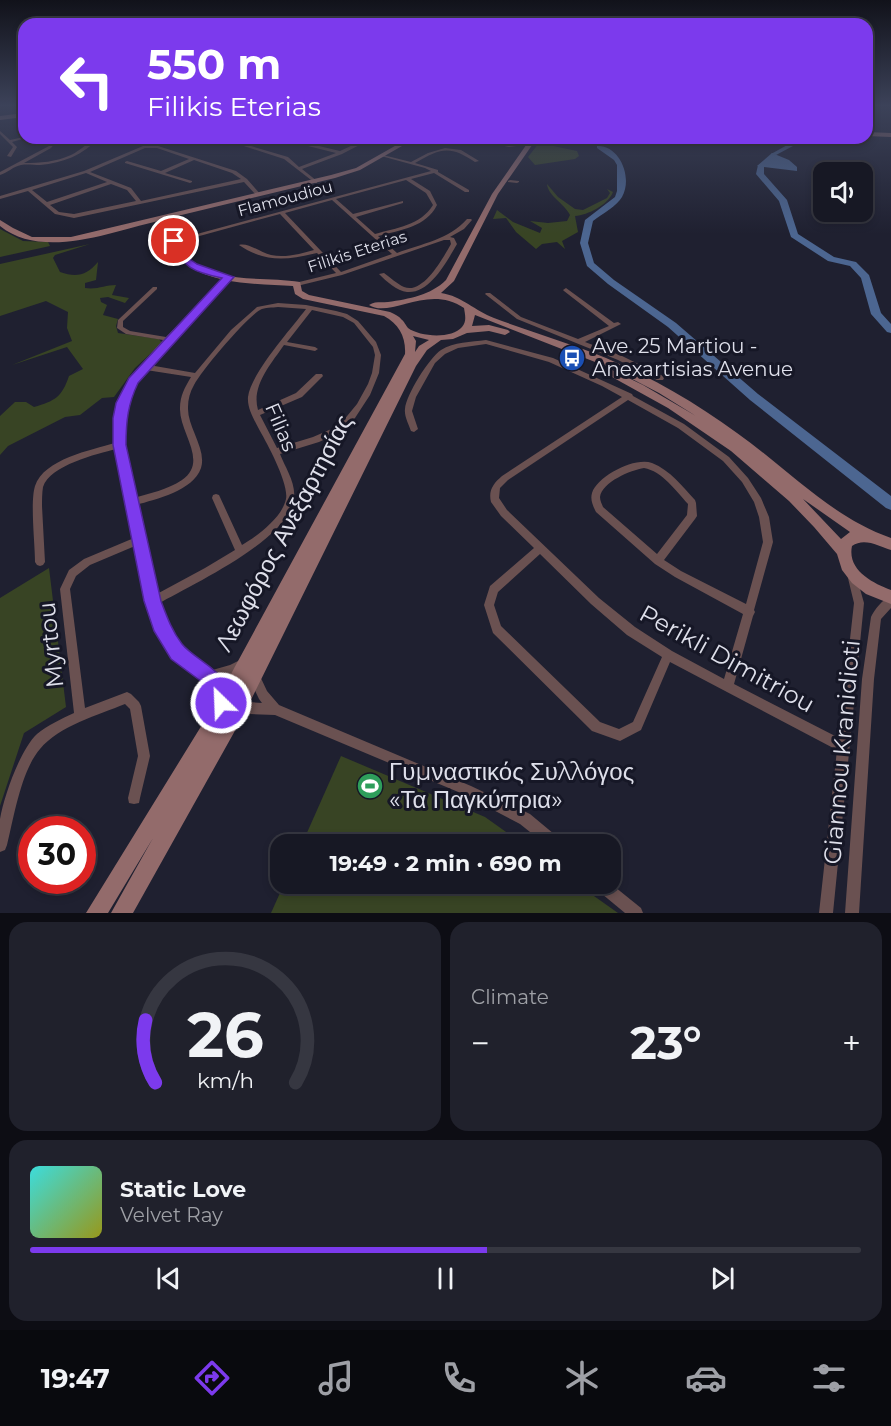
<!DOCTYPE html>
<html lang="en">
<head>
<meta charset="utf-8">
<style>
  body { margin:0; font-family:Montserrat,sans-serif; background:#20212c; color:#f1f3f6; height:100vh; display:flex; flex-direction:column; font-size:22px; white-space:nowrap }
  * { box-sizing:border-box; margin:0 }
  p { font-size:20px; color:#9ea0a6 }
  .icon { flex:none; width:33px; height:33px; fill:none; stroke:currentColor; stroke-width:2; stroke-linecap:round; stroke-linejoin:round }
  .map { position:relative; height:913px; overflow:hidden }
  .drawer { display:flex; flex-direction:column; gap:9px; padding:9px; background:#0d0d14; flex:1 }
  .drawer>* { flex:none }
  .top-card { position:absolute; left:18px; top:18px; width:855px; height:126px; border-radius:18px; box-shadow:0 3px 9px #0003,0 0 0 2px #363741; background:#7c3aed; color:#fff; overflow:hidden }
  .buttons { position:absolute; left:813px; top:162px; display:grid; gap:12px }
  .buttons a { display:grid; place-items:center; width:60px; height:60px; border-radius:12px; background:#171824; box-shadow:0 3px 9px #0003,0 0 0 2px #363741; font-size:30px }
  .speed { position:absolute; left:18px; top:816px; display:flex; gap:12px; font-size:30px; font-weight:700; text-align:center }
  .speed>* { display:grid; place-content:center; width:78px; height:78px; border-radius:50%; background:#171824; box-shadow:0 3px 9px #0003,0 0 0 2px #363741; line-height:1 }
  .speed .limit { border:9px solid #d22; background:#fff; color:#111 }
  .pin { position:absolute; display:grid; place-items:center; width:51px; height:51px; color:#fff; margin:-26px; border:3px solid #fff; border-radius:50%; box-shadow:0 2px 6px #0007 }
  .me { position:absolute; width:66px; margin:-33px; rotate:336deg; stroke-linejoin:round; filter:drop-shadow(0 0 4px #0008) }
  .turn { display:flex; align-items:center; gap:21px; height:126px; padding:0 30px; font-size:27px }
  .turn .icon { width:78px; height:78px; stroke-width:2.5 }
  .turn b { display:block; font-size:42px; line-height:51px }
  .big { font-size:45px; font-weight:700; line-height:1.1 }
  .drawer .tile { flex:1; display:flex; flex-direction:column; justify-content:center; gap:9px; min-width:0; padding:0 21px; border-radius:18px; background:#20212c }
  .drawer .dial { align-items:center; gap:0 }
  .dial svg { height:156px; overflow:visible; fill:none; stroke:#363741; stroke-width:7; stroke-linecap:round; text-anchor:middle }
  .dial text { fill:#f1f3f6; stroke:none }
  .song { display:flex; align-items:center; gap:18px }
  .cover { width:72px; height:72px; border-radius:9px; background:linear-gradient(135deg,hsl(180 70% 55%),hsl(60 70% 35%)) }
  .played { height:6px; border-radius:3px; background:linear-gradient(90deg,#7c3aed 55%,#363741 55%) }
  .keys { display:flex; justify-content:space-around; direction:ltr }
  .heat { display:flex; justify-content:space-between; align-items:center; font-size:33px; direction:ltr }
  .drawer .tiles { flex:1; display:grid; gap:9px; grid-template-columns:1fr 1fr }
  .tile:last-child { grid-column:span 2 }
  .trip { position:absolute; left:270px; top:834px; width:351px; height:60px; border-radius:18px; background:#171824; box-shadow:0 3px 9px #0003,0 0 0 2px #363741; font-weight:700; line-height:60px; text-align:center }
  .tab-bar { display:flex; height:96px; justify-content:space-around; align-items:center; background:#090a0e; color:#9ea0a6 }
  .tab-bar .icon { width:42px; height:42px }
  .tab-bar .active { color:#7c3aed }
  .tab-bar b { font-size:27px; color:#f1f3f6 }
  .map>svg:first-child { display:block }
</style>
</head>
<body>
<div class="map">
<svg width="891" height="913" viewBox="0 0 891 913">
  <rect width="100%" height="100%" fill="#1f2030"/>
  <g fill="#384424">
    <path d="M539 143 577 151 579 156 575 159 535 165 528 157Z"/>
    <path d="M547 184 558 197 575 209 583 210 607 198 610 193 607 189 613 192C608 205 588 215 575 216L578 232 562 241 565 249 557 242 542 244 536 249 516 232 506 218 493 219 497 210 513 222 540 233 542 228 530 221 548 223 567 221 570 215C564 203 548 196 547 184Z"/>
    <path d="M0 229 23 241 48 242 50 246 0 257Z"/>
    <path d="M90 244 55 255 53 258 60 272C77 278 87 275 98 262L96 280 85 283V288C97 290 105 285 116 285L112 295 129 298 125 303 108 297 100 298 101 302 107 305 103 315 118 319 116 326 118 333 159 339 162 343 135 368 114 397 102 398 80 415 65 417 8 446 0 455V416L15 402H26L34 407C55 401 62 397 69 376L83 369 67 347 12 365 72 341 67 328 68 312 46 301 0 316V264Z"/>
    <path d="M49 568 66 707 24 733 0 806V598Z"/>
    <path d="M341 756 485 817 523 844H302Z"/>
    <path d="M284 884H577L618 913H271Z"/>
  </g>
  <path fill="#4c6691" d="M772 153 789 160 797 167V171L757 166Z"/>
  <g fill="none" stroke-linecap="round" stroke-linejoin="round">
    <g fill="#4c6691" fill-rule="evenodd">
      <path d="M572 138H582L594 143 591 145Z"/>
      <path d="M800 138H808L776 155 771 154Z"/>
      <path d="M597 146C620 145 633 178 622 197 617 206 602 214 593 221L588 243 594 263 614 280 676 323 758 394 891 496V510L886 508 750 400 668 327 608 284 587 266 580 243 585 220 615 197 617 191V165L614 160 597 148Z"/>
      <path d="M758 165H764V174L787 200 798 234 834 257 856 262 869 275 881 313 891 324V333L887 332 871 314 861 278 850 266 828 261 791 237 779 201 756 174Z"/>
    </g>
    <g fill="#6a5151" fill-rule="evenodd">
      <path d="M0 131 10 140 24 137V138H26L12 142 17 147 11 157 7 156 13 147 0 134Z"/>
      <path d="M49 138H53L56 142 51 148 24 163C40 163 56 162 71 155 80 151 91 139 99 138 83 155 63 163 40 165 34 165 27 164 21 165 14 166 7 173 0 175V172L49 146 52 142Z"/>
      <path d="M219 138H225L247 145 261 138H266L251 146 288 157 299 167 336 153 300 144 296 141V138H300V141L302 142 340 151 368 138H373L342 154 302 169 317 181V183H315L284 159Z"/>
      <path d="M468 138H476L509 145 529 143 531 144 509 147Z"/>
      <path d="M143 146H158L236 171 247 179 261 195 257 196 244 182 74 218 55 214 28 191 0 199V196L84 171ZM145 148H157L189 159 161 171 127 161 125 162V163L190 183 192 182V181L165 173 194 160 232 173 241 179 141 201 131 188 90 172ZM86 173 107 182 47 202 32 190ZM111 184 127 190 136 201 74 214 59 212 50 205Z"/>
      <path d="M445 148 461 150 479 161 475 162C450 145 441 148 415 163L438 170V172L469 190V192H465L434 173 411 179 430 191 437 205C426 227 401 230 378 236L397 253C421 244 450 239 467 219H471L472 220 464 229 450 237 454 238 457 244C447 261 430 294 407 292 397 291 386 281 379 274L384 273C390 277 397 284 404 287 423 295 443 258 451 244L450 240H444L342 275 297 286 294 284 295 283 336 273 317 253C288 260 265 263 239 245 248 242 261 253 271 255 285 258 300 254 314 250L280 214 174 243 171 241 431 171 425 168 381 156 383 155 411 162 428 153ZM406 180 426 193 433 205C421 225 396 228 375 234L356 217 403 203V201L353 214 336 199ZM332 200 392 254 341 272 285 213Z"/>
      <path d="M510 180 519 181V182L517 183 508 182V181Z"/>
      <path d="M229 275 232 277 183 326 149 365 195 373 231 330 257 307 278 303 306 305 336 311 347 314 358 321 376 342 381 355 379 373 370 395 355 418 342 431 319 442 280 454C285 467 296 483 294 498 291 539 191 585 158 604 168 635 183 651 209 671L230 665 242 659 246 661 248 665 246 669 231 676 218 679C224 688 229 699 225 709L221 711 217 709C215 703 216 697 213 691 205 675 183 668 172 654 148 623 142 584 135 546L90 565 76 576 70 589 85 708 127 692 131 694 139 702 141 706 150 756 140 798 139 803 134 804 129 803 128 798 138 756 130 709 125 704C98 715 59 726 40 749 21 771 14 817 7 845L5 850 0 852C0 841 0 829 0 819 4 796 20 750 37 734 48 725 61 719 74 713L60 589 69 570 84 559 134 538 120 476 116 449C97 454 50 465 43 487 42 493 42 500 42 506 43 525 44 543 45 562L43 565 40 566 37 565 35 562C35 544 30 502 35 486 44 459 91 450 115 443 115 435 114 427 115 420 119 389 143 362 163 340L126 334 117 328 118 320 153 287H157V289L123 321V327L130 331 166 337 227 276ZM278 307 306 309C291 329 251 373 248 397 247 409 255 421 260 431 268 445 289 484 286 499 282 518 257 536 242 545L219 495 216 494 213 495 212 498 235 550 205 568 155 595 136 505C156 499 193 491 201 468 207 449 187 427 188 407 188 399 190 392 194 385 202 370 246 318 260 310 265 307 272 308 278 307ZM312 310 343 317 354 323 373 347 375 355 372 373 368 384 357 404 343 421 336 427 313 437 277 448 260 415 302 397 323 376 322 374H316L296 393 258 410C251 386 271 364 284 345L315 351 318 349 315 347 287 342ZM146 370 191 377C185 387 180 396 180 408 179 433 209 461 182 480 167 490 150 493 134 498 126 468 116 432 127 402 131 390 139 380 146 370Z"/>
      <path d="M566 288 614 323 618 322 621 324 585 342 622 356 663 376 664 378 663 380H657L618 360 517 319 485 294 486 293H490L521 317 578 339 609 326 564 291 563 290Z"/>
      <path d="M486 340 553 358 632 394 633 396 684 424 729 457 748 478 761 498 769 517 773 542 754 610 755 612 753 616 734 684 839 738 854 603 847 574 849 571 852 570 855 571 864 603 833 913H819L837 750 670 662 641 730 620 741 592 731 493 633 484 605 490 586 534 548 501 516 491 502C488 490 494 483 502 476L622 397 602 386 549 362 486 344 458 348 445 354 435 363 416 397 412 411 418 429 414 432 411 431C409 425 404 416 405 409 406 395 429 358 441 350 454 342 471 342 486 340ZM628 400 678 428 723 461 742 482 754 502 759 517 763 542 746 604 681 571 664 560 695 519 697 516 696 503 695 500C683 487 670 470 652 463 634 457 598 476 592 493 590 500 593 506 596 512L655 564 675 577 743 614 724 679 672 651 635 627 599 598 507 510 499 498 500 488 508 480ZM644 468C662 471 676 491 688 504L687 515 657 554 603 507C602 504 600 501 600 497 602 482 631 470 644 468ZM540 554 591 604 627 635 662 657 633 722 619 729 600 722 501 626 494 605 498 592Z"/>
      <path d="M891 596V608L881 619 874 679 859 913H845L862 679 871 617C874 610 883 599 891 596Z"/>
      <path d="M255 672 259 674 267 691 279 705 471 786 530 814 560 839 561 844H545L520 824 463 794 275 715 249 714 238 719 234 717 232 713 234 709 249 702 262 703 259 699 249 678 251 674Z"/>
      <path d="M610 883 641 908 643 913H625L596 889 594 884Z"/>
    </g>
    <g fill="#936b6b" fill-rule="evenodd">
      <path d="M24 113V117L0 120V116Z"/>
      <path d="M867 132 891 133V137L867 136Z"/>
      <path d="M409 138H416L360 170 335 178 165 219C172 231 177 246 187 256 214 285 264 276 300 282L302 291 309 295 390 312C394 314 399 316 402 320 404 321 406 326 408 328 420 337 452 339 462 327 467 321 465 315 464 308 428 283 390 319 369 305 375 301 381 303 388 302 409 299 431 295 446 280L492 194 531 138H537L498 194 454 281 441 293C462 296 475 311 494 318 531 332 570 343 606 358 653 378 696 403 737 433 788 469 831 517 891 538V550C879 546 864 537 852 546 847 570 872 583 891 590V604L866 594 852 583 842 570 837 554 814 527 789 501 731 451 668 408 603 372 608 369 612 370 643 385 696 416 659 393 613 369 475 315 472 326 489 325 508 330 510 332 505 335 489 331 467 333 453 339 441 340 427 350 416 366 241 720 133 913H111L153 838 108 913H86L213 707 405 354C406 337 399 324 384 316L303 299 295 294 293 286C260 284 207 285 182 260 171 250 165 234 158 221 111 232 42 260 0 226V220L13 228 32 237H71L331 175 356 168ZM413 336 429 340 419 346 415 352 416 341ZM803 499 850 532 841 539Z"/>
    </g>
  </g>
  <linearGradient id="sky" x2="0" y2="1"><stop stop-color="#11121a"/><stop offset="0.45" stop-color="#3c4259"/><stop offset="1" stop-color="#3c4259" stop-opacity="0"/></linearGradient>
  <rect width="891" height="234" fill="url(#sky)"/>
  <path fill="#7c3aed" stroke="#51269a" stroke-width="1.5" d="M171 239H178L187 257 197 264 234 277 138 383C128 404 126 421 126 445L161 601C167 617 172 631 182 644 196 662 242 677 228 710L221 712 215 710 209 692 202 682 171 659 154 631 144 601 113 445V418L116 403 129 378 222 278C193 272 184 268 170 241Z"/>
  <defs>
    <symbol id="bus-disc" viewBox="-11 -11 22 22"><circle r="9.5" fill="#1a4fb4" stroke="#161726"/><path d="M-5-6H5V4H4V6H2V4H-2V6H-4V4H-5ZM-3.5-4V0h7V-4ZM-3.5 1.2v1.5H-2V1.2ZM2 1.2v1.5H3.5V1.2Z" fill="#fff"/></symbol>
    <symbol id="stadium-disc" viewBox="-11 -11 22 22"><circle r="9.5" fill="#2e9e5b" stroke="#161726"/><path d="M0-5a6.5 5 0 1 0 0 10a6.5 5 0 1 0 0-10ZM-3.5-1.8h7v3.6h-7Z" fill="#fff"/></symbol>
  </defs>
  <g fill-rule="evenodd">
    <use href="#bus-disc" x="557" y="343" width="30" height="30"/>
    <use href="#stadium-disc" x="355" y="771" width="30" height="30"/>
  </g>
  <g text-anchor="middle" stroke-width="6" stroke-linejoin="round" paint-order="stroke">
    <g font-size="16" fill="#dedfea" stroke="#161726">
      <text transform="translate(285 198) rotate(-15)" y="6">Flamoudiou</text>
      <text transform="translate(357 251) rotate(-18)" y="6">Filikis Eterias</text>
    </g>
    <g font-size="20" fill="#dedfea" stroke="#161726" text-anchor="start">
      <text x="592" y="353">Ave. 25 Martiou -<tspan x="592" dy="23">Anexartisias Avenue</tspan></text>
    </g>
    <g font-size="20" fill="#dedfea" stroke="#161726">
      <text transform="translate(281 427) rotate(67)" y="7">Filias</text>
    </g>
    <g font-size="24" fill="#dedfea" stroke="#161726">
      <text transform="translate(284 533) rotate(-62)" y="8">Λεωφόρος Ανεξαρτησίας</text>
      <text transform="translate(51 645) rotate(-96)" y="8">Myrtou</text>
      <text transform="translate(727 659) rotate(29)" y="8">Perikli Dimitriou</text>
      <text transform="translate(842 752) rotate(-85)" y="8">Giannou Kranidioti</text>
    </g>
    <g font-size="24" fill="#dedfea" stroke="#161726" text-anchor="start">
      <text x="389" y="780">Γυμναστικός Συλλόγος<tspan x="389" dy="28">«Τα Παγκύπρια»</tspan></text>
    </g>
  </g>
</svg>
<div class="buttons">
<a><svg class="icon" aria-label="sound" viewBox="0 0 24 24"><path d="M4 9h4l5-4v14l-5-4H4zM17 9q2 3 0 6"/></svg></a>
</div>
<div class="speed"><div class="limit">30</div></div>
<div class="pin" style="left:174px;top:241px;background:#d93025"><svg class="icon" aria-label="arrive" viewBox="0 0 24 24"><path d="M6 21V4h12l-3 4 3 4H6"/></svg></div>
<svg class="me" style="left:221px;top:703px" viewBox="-20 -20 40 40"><circle r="17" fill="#7c3aed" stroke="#fff" stroke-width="3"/><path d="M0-11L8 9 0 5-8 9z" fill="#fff"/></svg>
<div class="trip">19:49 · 2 min · 690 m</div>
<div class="top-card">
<div class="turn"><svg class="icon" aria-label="left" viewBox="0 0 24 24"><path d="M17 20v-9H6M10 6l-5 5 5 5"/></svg><div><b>550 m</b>Filikis Eterias</div></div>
</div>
</div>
<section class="drawer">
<div class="tiles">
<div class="tile dial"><svg viewBox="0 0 100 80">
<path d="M14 69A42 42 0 1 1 86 69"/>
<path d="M14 69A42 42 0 0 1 9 37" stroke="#7c3aed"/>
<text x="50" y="56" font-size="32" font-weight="700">26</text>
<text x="50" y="72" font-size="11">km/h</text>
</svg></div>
<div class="tile"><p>Climate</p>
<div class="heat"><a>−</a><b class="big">23°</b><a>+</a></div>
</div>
<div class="tile">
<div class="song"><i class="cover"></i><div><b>Static Love</b><p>Velvet Ray</p></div></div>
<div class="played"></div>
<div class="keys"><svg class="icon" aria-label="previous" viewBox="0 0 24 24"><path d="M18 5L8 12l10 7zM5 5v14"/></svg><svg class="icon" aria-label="pause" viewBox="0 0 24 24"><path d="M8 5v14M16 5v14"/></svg><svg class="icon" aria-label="next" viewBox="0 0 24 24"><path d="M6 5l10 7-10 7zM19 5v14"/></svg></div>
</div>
</div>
</section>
<nav class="tab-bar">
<b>19:47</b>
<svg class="icon active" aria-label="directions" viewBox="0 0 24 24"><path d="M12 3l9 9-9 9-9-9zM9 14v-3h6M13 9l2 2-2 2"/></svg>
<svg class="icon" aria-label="music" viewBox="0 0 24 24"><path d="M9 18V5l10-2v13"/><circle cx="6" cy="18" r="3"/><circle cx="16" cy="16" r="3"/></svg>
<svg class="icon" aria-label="phone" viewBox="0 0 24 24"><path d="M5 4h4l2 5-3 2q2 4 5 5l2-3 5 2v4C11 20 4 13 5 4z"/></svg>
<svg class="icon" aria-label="climate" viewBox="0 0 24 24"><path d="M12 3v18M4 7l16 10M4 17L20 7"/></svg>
<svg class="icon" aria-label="car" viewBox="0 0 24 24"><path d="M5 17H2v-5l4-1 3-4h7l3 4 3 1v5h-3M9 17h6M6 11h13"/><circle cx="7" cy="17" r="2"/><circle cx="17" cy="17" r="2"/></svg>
<svg class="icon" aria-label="filters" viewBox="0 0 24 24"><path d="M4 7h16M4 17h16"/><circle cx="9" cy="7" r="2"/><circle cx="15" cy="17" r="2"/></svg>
</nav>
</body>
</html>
